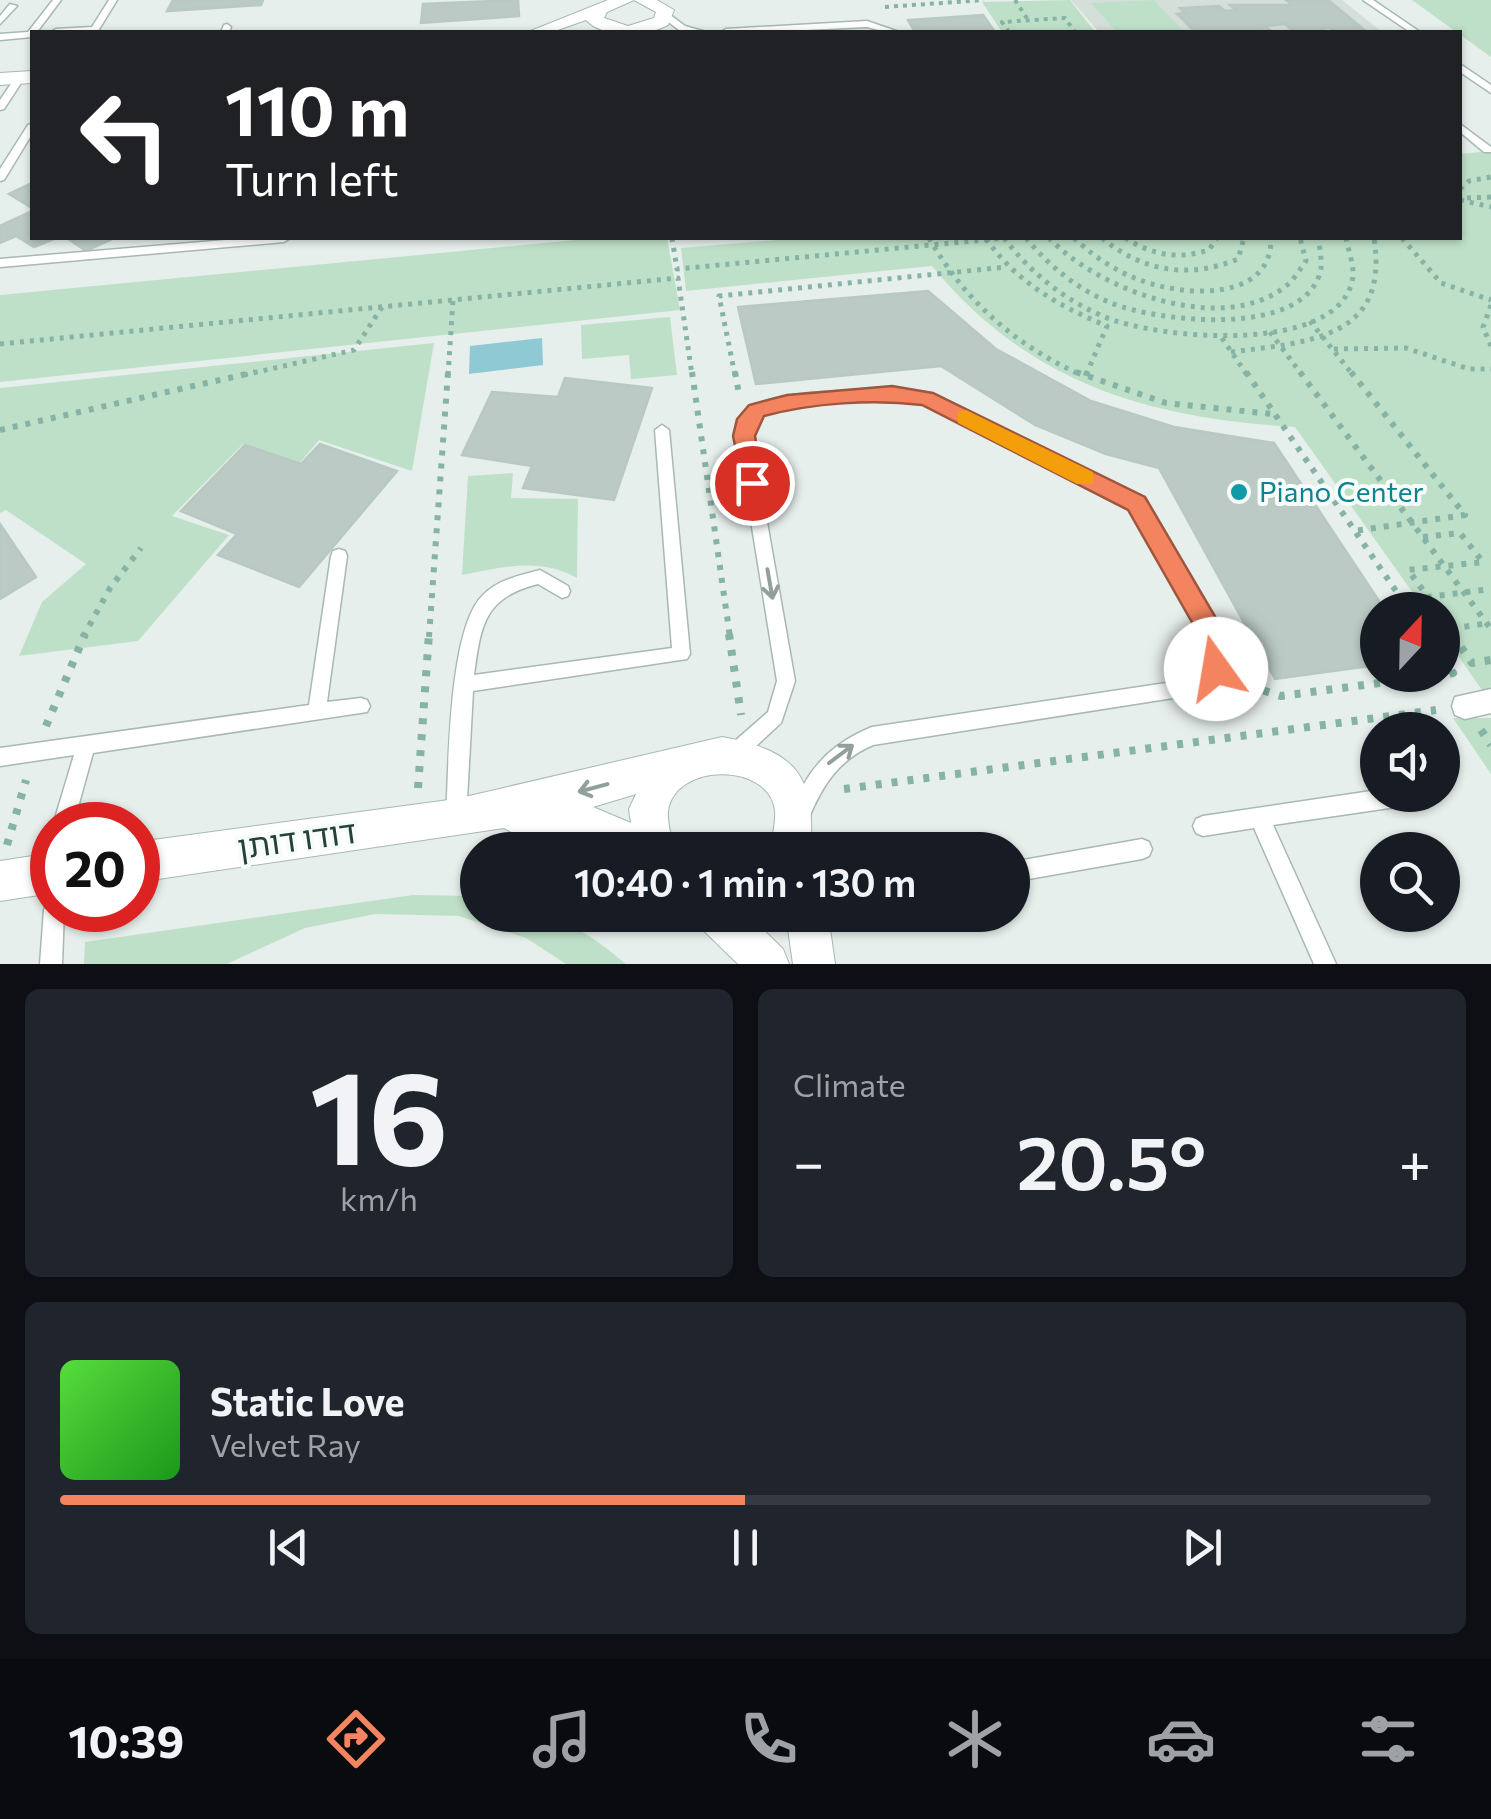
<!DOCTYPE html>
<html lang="en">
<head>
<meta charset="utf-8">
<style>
  body { margin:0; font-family:Commissioner,"Noto Sans Hebrew",sans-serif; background:#20242c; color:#f1f3f6; height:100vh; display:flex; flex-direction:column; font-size:38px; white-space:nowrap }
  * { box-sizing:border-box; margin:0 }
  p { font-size:32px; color:#9ea1a6 }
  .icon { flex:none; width:55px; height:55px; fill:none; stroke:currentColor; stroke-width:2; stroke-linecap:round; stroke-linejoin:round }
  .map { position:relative; height:964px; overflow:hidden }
  .panel { display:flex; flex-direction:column; gap:25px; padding:25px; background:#0d0f14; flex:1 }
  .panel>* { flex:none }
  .hud { position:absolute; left:30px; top:30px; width:1432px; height:210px; border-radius:0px; box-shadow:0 2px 8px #0004; background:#202124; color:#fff; overflow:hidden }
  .needle { width:65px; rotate:22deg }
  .buttons { position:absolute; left:1360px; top:592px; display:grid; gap:20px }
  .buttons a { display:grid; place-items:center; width:100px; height:100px; border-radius:50%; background:#171b24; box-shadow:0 2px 8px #0004; font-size:50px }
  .speed { position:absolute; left:30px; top:802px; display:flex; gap:20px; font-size:50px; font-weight:700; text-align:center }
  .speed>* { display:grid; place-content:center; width:130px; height:130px; border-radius:50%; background:#171b24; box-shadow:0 2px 8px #0004; line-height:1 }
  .speed .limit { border:15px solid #d22; background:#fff; color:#111 }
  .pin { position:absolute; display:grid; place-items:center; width:85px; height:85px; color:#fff; margin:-42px; border:5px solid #fff; border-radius:50%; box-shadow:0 2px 10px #0007 }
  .me { position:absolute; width:110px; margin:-55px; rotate:347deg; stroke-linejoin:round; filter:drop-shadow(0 0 8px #0008) }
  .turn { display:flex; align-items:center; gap:35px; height:210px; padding:0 30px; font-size:45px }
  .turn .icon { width:130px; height:130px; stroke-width:2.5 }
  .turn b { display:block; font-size:70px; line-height:85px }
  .big { font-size:75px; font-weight:600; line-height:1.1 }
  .panel .card { flex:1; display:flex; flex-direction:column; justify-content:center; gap:15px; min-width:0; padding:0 35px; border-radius:15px; background:#20242c }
  .panel .dial { align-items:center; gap:0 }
  .dial b { font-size:130px; line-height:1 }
  .song { display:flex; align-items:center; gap:30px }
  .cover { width:120px; height:120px; border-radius:15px; background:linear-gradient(135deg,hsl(110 70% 55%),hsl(120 70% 35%)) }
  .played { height:10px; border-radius:5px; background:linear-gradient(90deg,#f4845f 50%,#363941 50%) }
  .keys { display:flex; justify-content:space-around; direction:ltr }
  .heat { display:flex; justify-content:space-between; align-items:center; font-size:55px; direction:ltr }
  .panel .tiles { flex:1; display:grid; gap:25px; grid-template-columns:1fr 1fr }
  .card:last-child { grid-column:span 2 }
  .trip { position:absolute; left:460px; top:832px; width:570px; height:100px; border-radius:50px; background:#171b24; box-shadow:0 2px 8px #0004; font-weight:600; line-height:100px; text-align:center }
  .dock { display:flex; height:160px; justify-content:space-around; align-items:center; background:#090b0e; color:#9ea1a6 }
  .dock .icon { width:70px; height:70px }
  .dock .current { color:#f4845f }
  .dock b { font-size:45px; color:#f1f3f6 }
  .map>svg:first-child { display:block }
</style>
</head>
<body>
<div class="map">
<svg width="1491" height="964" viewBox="0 0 1491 964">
  <rect width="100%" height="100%" fill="#e6efeb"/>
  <path fill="#d4dfda" d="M1071 0H1342L1382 32H1099Z"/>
  <g fill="#bfe0c8">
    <path d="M1070 0 1095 32H1002L982 2Z"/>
    <path d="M1154 0 1184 32H1117L1091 3Z"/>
    <path d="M1412 0H1491V57Z"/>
    <path d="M1491 151V703L1443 634 1442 610H1425L1295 427C1148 418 1029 384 932 266L686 291 681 248 800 238H1460V154Z"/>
    <path d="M597 238H667L680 310 0 382V295Z"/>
    <path d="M670 317 677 375 631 379 629 355 582 359 581 325Z"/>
    <path d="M434 343 412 471 319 440 299 464 243 444 172 516 229 535 138 641 19 656 42 602 86 564 6 510 0 513V388Z"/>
    <path d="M513 473 511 498 578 499 577 578C540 557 503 567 462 575L468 476Z"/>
    <path d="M1453 718H1491V774Z"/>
    <path d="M413 895 477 896 478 915C551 915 568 915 626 964H566L526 938 459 916 375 914 305 928 227 964H84L85 942Z"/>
  </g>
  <path fill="#8ec9d4" d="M542 338 543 365 469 374 470 346Z"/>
  <g fill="#bbcac4" stroke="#b8c9c2" stroke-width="2.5">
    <path d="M173 0H263L261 5 167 11Z"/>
    <path d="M518 0 519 16 421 23 423 4Z"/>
    <path d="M1286 0H1328L1367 32H1336L1330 28H1321L1326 32H1294L1285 24 1265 26 1272 32H1195L1177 14 1185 13 1180 8 1219 6 1225 11 1236 10 1230 5H1292Z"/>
    <path d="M983 15 995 32H915L908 20Z"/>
    <path d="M32 183V208L9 194Z"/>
    <path d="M32 211V238H56L34 247 16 236 0 243V226Z"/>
    <path d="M67 238H114L86 251Z"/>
    <path d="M928 291 996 349 1091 401 1174 427 1274 443 1385 610H1378V665L1275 679 1159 468 1106 454 1035 425 941 366 756 384 738 307Z"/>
    <path d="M565 378 652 388 614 500 523 488 532 466 462 455 492 392 558 397Z"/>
    <path d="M320 444 397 471 299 587 218 555 237 534 181 511 245 445 301 464Z"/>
    <path d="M0 524 36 577 0 599Z"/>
  </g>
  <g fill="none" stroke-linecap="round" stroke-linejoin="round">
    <defs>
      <g id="service">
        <path d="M53 0H61L37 32H32V37L0 40V34L28 32Z"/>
        <path d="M109 0H117L98 31 51 32 56 29 92 27Z"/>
        <path d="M1363 0H1373L1420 32H1410Z"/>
        <path d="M10 4 17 6 0 24V16Z"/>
        <path d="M663 14H669L685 26 706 32 679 30 663 18Z"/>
        <path d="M867 21 899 32H886L867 27 765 32H721L726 29Z"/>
        <path d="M227 24 231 27 229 32H221L224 25Z"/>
        <path d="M1460 64 1491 85V93L1460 72Z"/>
        <path d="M17 75 25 77 4 109 0 110V100Z"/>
        <path d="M32 124V134L4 180 0 181V169L28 125Z"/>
        <path d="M1460 124 1491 147V152H1484L1460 132Z"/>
        <path d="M249 238H290L284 242 0 267V259Z"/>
        <path d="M865 390 911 391 931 394 1142 500 1151 509 1223 641 1227 661 1214 686 1186 696 873 745C838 760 822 786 808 820L801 823 794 820 791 813C806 770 830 744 872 727L1186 680 1202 674 1209 660 1206 642 1141 517 1132 508 923 403 865 400 787 406 759 416 754 421 752 437 795 681 781 723 742 759 735 762 728 759 726 753 728 747 768 712 777 681 738 441C737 430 738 419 746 411 766 392 838 391 865 390Z"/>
        <path d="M662 425 669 430 690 654 687 659 473 691 466 818 463 825 456 828 449 825 446 818C449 768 448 628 483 595 498 580 520 575 540 570L568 586 570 591 568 596 562 598 538 584C484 598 481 624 474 675L672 648 655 430Z"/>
        <path d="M339 549 345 551 347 556 327 702 361 698 367 700 370 706 367 712 93 753 73 825H53L74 755 0 766V748L309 705 331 556 333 551Z"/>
        <path d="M1378 790V795H1420L1417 802 1410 805 1273 825 1336 964H1314L1254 828 1203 836 1196 833 1193 826 1196 819 1203 816Z"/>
        <path d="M1142 839 1149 842 1152 849 1149 856 1142 859 1012 882V862Z"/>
        <path d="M52 900V910H64L62 964H40L44 910 47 903Z"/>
      </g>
      <path id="pedestrian" d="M1491 689V713L1465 719 1455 715 1452 706 1455 697Z"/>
      <g id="minor">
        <path d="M608 0H657L674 10 668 25C646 37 604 39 586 20L552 32H528ZM634 0 656 12 654 18 628 26 604 18 607 12Z"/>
        <path d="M32 71V83L0 85V73Z"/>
        <path d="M722 737C795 750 817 776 810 850H770C772 838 776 823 775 811 770 762 675 762 668 811 667 823 672 838 673 850H602L567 839 519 836 504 828 138 882V842L456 799ZM636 794 629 809 631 823 593 807Z"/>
        <path d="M52 853V893L0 901V861Z"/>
        <path d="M697 915H748L783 949 789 964H738L703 930Z"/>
        <path d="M786 915H828L835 964H793Z"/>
      </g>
    </defs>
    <use href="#service" stroke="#a8b8b2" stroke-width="3"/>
    <use href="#pedestrian" stroke="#a8b8b2" stroke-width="3"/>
    <use href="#minor" stroke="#a8b8b2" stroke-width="2"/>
    <g stroke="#86b3a5" stroke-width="4" stroke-dasharray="4 5" stroke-linecap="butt">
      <path d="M1015 0 1028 20"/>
      <path d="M885 7 984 0"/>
      <path d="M1009 32 1002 22 1065 18 1075 32"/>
    </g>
    <g stroke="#86b3a5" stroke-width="5" stroke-dasharray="4 6" stroke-linecap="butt">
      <path d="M1460 189 1469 181 1491 177"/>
      <path d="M1467 198 1491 197"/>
      <path d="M1460 200 1491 207"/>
      <path d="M672 238 677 269 1005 238"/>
      <path d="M929 238C965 301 1015 345 1081 375"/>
      <path d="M1004 238C1031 273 1064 300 1105 317 1156 339 1343 357 1353 276 1354 265 1348 249 1346 238"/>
      <path d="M1026 238C1049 266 1077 289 1111 303 1158 322 1307 339 1321 269 1322 260 1319 247 1319 238"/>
      <path d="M1049 238C1098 290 1222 337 1286 286 1294 280 1300 269 1306 261L1300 238"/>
      <path d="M1074 238C1093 256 1115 271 1140 280 1185 297 1272 302 1271 238"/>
      <path d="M1102 238C1143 272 1189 279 1238 259L1244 238"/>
      <path d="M1125 238C1152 255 1178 260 1209 250L1217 238"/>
      <path d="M1402 238 1441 283 1491 300"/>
      <path d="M986 239C1017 282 1058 306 1107 326L1086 375"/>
      <path d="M1491 305 1483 327 1491 346"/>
      <path d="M1310 321 1353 375"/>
      <path d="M1270 332 1302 375"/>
      <path d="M1222 338 1247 375"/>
      <path d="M0 344 678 278 692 375"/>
      <path d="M1334 349 1406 348 1469 369H1491"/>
      <path d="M1231 352C1309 342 1390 339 1374 238"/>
      <path d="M244 375 354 350 382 307"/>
      <path d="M448 375 453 300"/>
      <path d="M735 375 719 296 1007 267"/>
    </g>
    <g stroke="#86b3a5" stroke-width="6" stroke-dasharray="5 8" stroke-linecap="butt">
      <path d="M692 372 730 637"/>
      <path d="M735 372 739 394"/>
      <path d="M1076 372 1166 403 1272 414"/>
      <path d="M1246 372 1409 610"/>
      <path d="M1300 372 1491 629"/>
      <path d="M1351 372 1465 515 1354 531"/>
      <path d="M1086 376 1087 372"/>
      <path d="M0 430 255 372"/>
      <path d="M1423 537 1460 533 1483 562 1408 570 1428 597 1491 589"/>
      <path d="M83 637 110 588 141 548"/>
      <path d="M429 637 448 372"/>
      <path d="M1453 637 1448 629 1490 623"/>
    </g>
    <g stroke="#86b3a5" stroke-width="8" stroke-dasharray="6 10" stroke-linecap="butt">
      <path d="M729 634 741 715"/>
      <path d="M1452 634 1472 663 1491 660"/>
      <path d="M1442 658 1453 673 1442 675"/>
      <path d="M1233 681 1281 696 1440 675"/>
      <path d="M46 726 85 634"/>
      <path d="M1481 730 1491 745"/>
      <path d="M418 788 429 634"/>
      <path d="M844 789 1436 710"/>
      <path d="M7 845 26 780"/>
    </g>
    <use href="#service" fill="#fff" fill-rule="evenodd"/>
    <use href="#pedestrian" fill="#fff" fill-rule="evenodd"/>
    <use href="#minor" fill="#fff" fill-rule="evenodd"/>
  </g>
  <defs><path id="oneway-shaft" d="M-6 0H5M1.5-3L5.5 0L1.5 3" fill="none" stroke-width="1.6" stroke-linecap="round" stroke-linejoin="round" transform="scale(2.5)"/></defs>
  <g stroke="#92a09c">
    <use href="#oneway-shaft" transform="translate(770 584) rotate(80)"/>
    <use href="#oneway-shaft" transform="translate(841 754) rotate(-37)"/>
    <use href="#oneway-shaft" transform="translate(593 788) rotate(165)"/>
  </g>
  <path fill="#f4845f" stroke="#9f563e" stroke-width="2.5" d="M892 386 933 393 1145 497 1223 630 1230 652 1226 677 1216 681 1207 677 1198 633 1128 510 922 405C872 399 813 403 764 416L755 436 763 483 752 492 744 489 733 436 737 419 749 405 787 395Z"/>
  <path fill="#f59e0b" d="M966 410 1093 472V484H1077L958 423V412Z"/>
  <circle fill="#0f9aa8" stroke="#f7fbf9" stroke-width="4" cx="1239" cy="492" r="10"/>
  <g text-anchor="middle" stroke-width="8" stroke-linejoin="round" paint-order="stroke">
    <g font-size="28" fill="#0d838f" stroke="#f7fbf9" text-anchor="start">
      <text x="1259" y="502">Piano Center</text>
    </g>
    <g font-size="32" fill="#24423a" stroke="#f7fbf9">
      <text transform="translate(297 840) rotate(-8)" y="11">דודו דותן</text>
    </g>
  </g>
</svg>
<div class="buttons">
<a><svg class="needle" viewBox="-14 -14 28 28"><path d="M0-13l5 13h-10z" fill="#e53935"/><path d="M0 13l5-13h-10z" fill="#9ea1a6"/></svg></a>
<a><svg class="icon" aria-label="sound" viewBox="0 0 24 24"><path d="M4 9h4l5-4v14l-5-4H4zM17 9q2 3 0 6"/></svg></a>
<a><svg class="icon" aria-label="search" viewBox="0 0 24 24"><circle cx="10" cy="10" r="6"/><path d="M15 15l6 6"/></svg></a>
</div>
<div class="speed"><div class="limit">20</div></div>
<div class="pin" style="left:752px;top:483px;background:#d93025"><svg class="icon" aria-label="arrive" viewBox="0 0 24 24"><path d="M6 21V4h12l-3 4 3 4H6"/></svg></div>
<svg class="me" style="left:1216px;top:669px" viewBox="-20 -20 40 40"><circle r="19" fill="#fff"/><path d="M0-13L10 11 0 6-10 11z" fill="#f4845f"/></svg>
<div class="trip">10:40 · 1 min · 130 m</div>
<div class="hud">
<div class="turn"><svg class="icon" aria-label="left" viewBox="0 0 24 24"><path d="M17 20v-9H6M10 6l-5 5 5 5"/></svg><div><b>110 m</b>Turn left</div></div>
</div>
</div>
<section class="panel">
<div class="tiles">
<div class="card dial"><b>16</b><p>km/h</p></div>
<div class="card"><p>Climate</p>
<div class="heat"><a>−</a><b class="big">20.5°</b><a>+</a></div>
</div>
<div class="card">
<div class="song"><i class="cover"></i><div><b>Static Love</b><p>Velvet Ray</p></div></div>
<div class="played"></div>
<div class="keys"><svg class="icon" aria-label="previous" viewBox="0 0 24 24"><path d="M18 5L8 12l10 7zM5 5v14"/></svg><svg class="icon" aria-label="pause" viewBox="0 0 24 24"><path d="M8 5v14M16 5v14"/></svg><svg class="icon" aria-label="next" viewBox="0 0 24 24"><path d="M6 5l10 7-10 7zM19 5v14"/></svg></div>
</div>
</div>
</section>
<nav class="dock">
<b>10:39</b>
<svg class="icon current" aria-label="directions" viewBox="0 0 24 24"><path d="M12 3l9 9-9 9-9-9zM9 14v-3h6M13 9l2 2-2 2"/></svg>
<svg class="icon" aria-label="music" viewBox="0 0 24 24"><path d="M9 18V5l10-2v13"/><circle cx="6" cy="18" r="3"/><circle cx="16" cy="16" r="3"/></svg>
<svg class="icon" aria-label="phone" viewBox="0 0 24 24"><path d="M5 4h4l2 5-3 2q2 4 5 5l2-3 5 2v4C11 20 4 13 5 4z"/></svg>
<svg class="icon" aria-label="climate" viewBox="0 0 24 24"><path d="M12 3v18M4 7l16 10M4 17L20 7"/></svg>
<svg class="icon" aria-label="car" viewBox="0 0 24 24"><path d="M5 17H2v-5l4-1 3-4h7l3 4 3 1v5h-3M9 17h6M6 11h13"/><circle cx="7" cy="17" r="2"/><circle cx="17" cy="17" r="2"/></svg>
<svg class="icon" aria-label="filters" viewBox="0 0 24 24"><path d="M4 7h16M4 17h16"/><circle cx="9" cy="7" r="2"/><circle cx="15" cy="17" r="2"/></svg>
</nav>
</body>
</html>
